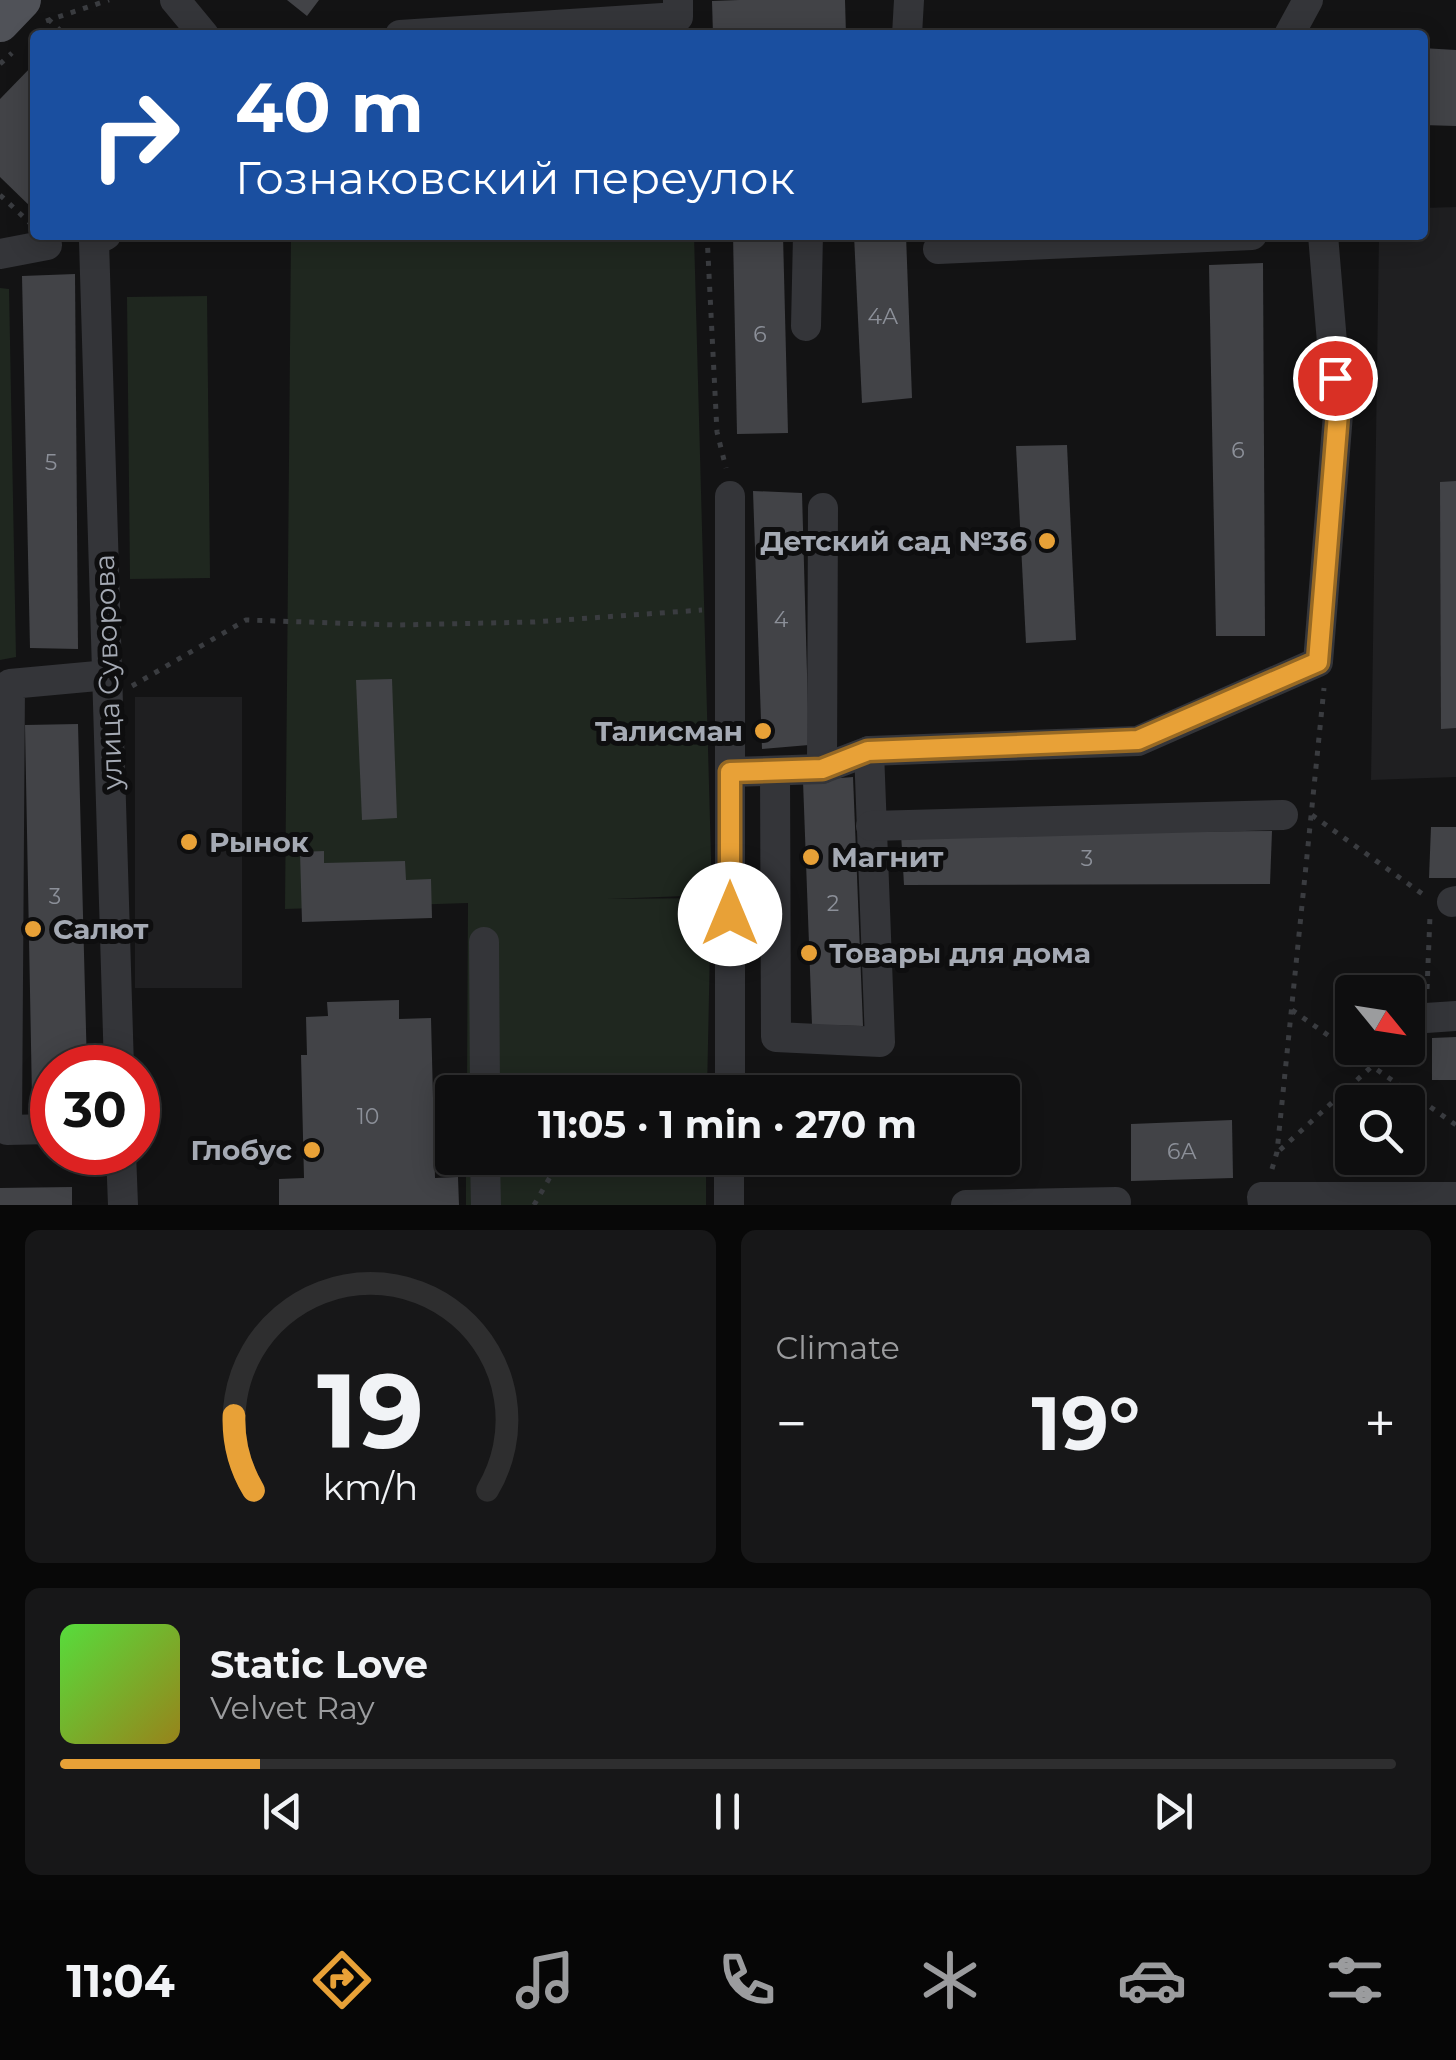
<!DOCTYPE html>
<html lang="en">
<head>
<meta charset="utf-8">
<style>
  body { margin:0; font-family:Montserrat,sans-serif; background:#171718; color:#f1f3f6; height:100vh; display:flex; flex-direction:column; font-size:38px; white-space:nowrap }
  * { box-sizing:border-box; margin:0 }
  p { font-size:32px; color:#9b9c9e }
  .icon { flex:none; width:55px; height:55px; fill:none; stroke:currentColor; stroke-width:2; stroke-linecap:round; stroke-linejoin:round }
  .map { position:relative; height:1205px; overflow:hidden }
  .details { display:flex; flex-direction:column; gap:25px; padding:25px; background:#080808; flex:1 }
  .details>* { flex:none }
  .hud { position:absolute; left:30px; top:30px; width:1398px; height:210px; border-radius:10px; box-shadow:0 5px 25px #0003,0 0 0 2px #2e2e2f; background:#1a4fa0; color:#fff; overflow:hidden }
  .needle { width:65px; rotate:120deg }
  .fabs { position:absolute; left:1335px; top:975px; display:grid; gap:20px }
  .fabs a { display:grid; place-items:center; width:90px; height:90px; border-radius:10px; background:#0e0e0f; box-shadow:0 5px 25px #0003,0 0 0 2px #2e2e2f; font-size:50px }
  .speed { position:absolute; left:30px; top:1045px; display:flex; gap:20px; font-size:50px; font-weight:700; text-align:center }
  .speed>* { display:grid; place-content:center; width:130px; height:130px; border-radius:50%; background:#0e0e0f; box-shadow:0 5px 25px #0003,0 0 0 2px #2e2e2f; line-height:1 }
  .speed .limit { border:15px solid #d22; background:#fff; color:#111 }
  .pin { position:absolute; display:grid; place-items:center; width:85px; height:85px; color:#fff; margin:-42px; border:5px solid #fff; border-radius:50%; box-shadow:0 2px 10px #0007 }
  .me { position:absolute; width:110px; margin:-55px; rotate:0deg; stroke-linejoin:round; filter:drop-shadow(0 0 8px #0008) }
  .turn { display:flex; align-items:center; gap:35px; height:210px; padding:0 40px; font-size:45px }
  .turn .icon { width:130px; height:130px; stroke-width:2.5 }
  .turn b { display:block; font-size:70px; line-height:85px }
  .big { font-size:75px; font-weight:700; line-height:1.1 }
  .details .widget { flex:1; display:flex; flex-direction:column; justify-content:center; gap:15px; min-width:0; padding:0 35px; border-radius:15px; background:#171718 }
  .details .dial { align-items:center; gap:0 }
  .dial svg { height:260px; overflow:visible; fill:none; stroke:#2e2e2f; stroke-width:7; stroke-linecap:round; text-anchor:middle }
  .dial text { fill:#f1f3f6; stroke:none }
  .song { display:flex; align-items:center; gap:30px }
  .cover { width:120px; height:120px; border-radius:15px; background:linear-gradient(135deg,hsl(110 70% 55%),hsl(50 70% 35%)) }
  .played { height:10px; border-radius:5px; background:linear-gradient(90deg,#e8a137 15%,#2e2e2f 15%) }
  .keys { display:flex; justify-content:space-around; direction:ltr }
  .heat { display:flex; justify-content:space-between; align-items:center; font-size:55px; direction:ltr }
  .details .tiles { flex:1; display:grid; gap:25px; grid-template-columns:1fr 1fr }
  .widget:last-child { grid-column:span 2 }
  .trip { position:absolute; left:435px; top:1075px; width:585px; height:100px; border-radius:10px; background:#0e0e0f; box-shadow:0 5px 25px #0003,0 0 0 2px #2e2e2f; font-weight:700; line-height:100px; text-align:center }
  .tabs { display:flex; height:160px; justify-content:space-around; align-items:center; background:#060606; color:#9b9c9e }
  .tabs .icon { width:70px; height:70px }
  .tabs .active { color:#e8a137 }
  .tabs b { font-size:45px; color:#f1f3f6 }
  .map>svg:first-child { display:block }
</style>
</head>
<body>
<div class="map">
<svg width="1456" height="1205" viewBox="0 0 1456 1205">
  <rect width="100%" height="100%" fill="#131314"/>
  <g fill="#1f1f21">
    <path d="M1456 207V777L1371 780 1379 235H1422L1423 208Z"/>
    <rect x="135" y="697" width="107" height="291"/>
  </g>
  <g fill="#1f271f">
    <path d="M291 235H694L712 895 607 899 711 898 707 1092H467L468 903 285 909Z"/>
    <path d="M0 288 9 289 16 657 0 660Z"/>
    <path d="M207 296 210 578 130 579 127 297Z"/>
    <rect x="466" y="1158" width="240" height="47"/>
  </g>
  <g fill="#424347">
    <path d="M287 0H319L307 16Z"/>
    <path d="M739 0H845L846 35H713L712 1Z"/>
    <path d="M1422 48 1456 50V126L1422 125Z"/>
    <path d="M35 63V211L0 177V99Z"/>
    <path d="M733 235H783L788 433 737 434Z"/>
    <path d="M854 235H906L912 398 862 403Z"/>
    <path d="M1263 263 1265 636H1216L1209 265Z"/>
    <path d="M75 274 78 649 30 648 22 276Z"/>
    <path d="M1067 445 1076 640 1026 643 1016 446Z"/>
    <path d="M1456 481V728L1441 729 1440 482Z"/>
    <path d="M753 491 802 493 809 745 762 749Z"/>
    <path d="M392 679 397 818 362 820 356 680Z"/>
    <path d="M78 724 87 1068H52V1097L32 1098 25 725Z"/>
    <path d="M853 777 863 1026 812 1025 803 781Z"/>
    <path d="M1431 827H1456V878H1429Z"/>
    <path d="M1272 831 1270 884 904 885 901 833Z"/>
    <path d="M324 851V863L405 861 406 880 431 879 432 918 302 922 300 852Z"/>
    <path d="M399 1000V1019L431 1018 435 1178 458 1177 459 1205H279V1179L304 1178 301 1055H307L306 1017 328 1016 327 1002Z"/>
    <path d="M1456 1037V1080H1432V1038Z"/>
    <path d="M1232 1120 1233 1178 1131 1181V1124Z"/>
    <path d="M72 1187V1205H0V1188Z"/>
  </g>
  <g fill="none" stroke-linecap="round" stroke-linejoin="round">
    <g stroke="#3a3c40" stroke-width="5" stroke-dasharray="5 8" stroke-linecap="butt">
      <path d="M48 19 65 35"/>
      <path d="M46 21 109 0"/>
      <path d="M0 64 12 53"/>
      <path d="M0 195 30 223"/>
      <path d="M707 235 717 432 726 468"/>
      <path d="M132 686 246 620 396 625 534 622 702 610"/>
      <path d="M1312 815 1428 898"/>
      <path d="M1427 989 1430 916"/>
      <path d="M1292 1010 1456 1125"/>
      <path d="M1280 1150 1392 1048"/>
      <path d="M1272 1169 1277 1152 1324 688"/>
      <path d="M534 1205 561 1158"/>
    </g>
    <g stroke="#343539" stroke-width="30">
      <path d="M175 0 204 35"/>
      <path d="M400 35 678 17V0"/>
      <path d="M907 35 909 0"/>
      <path d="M1289 35 1308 0"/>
      <path d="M106 235 94 241 119 1068"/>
      <path d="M938 249 1252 235"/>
      <path d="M0 254 47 245"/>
      <path d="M806 326 808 235"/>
      <path d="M822 769 823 508"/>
      <path d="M730 772 822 769 869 751 1138 741 1318 662 1338 414 1323 235"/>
      <path d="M775 772 776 1037 880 1042 869 751"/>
      <path d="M871 826 1283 815"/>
      <path d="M1452 902 1456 901"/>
      <path d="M484 942 485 1092"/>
      <path d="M1426 1018 1456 1016"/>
      <path d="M730 1092V496"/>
      <path d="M52 1129 7 1130 10 684 108 675"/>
      <path d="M121 1152 123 1205"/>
      <path d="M485 1158 486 1205"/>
      <path d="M729 1205V1158"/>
      <path d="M966 1205 1116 1202"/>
      <path d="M1263 1205 1262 1197H1456"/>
    </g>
    <path stroke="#505258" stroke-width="38" d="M0 23 22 0"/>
  </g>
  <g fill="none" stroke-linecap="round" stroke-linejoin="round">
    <defs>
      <path id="route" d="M730 914V772L822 769 868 751 1138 740 1318 662 1338 414 1335 378"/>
    </defs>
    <use href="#route" stroke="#976924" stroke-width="25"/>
    <use href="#route" stroke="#e8a137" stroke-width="18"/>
  </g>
  <g fill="#e8a137" stroke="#0e0e0f" stroke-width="4">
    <circle cx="1047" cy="541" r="10"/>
    <circle cx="763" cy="731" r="10"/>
    <circle cx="189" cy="842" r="10"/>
    <circle cx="811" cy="857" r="10"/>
    <circle cx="33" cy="929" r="10"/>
    <circle cx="809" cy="953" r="10"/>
    <circle cx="312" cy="1150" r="10"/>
  </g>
  <g text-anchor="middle" stroke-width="10" stroke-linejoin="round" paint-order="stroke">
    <g font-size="22" fill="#8c9099">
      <text x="883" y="324">4А</text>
      <text x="760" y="342">6</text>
      <text x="1238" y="458">6</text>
      <text x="51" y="470">5</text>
      <text x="781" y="627">4</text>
      <text x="1087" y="866">3</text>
      <text x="55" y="904">3</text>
      <text x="833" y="911">2</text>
      <text x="368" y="1124">10</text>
      <text x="1182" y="1159">6А</text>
    </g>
    <g font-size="28" font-weight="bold" fill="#a5aab4" stroke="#0e0e0f" text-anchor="start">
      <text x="1027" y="551" text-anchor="end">Детский сад №36</text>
      <text x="743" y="741" text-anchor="end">Талисман</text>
      <text x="209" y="852">Рынок</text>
      <text x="831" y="867">Магнит</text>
      <text x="53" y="939">Салют</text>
      <text x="829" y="963">Товары для дома</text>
      <text x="292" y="1160" text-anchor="end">Глобус</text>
    </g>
    <g font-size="28" fill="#a5aab4" stroke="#0e0e0f">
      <text transform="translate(108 672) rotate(-92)" y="10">улица Суворова</text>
    </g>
  </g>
</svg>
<div class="fabs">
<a><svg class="needle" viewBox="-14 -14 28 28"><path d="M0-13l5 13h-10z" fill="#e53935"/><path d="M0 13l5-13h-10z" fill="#9b9c9e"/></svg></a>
<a><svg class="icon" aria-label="search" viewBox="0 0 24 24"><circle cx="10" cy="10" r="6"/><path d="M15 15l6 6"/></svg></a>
</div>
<div class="speed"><div class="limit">30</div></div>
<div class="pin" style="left:1335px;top:378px;background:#d93025"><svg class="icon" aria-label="arrive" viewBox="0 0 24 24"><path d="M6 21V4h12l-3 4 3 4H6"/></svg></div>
<svg class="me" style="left:730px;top:914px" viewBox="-20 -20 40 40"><circle r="19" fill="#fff"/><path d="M0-13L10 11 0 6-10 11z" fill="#e8a137"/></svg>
<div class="trip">11:05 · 1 min · 270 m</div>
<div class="hud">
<div class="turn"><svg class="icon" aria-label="right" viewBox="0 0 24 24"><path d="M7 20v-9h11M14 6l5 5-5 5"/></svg><div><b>40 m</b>Гознаковский переулок</div></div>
</div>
</div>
<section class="details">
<div class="tiles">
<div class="widget dial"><svg viewBox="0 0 100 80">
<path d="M14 69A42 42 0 1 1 86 69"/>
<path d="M14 69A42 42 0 0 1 8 46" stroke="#e8a137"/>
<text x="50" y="56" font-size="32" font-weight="700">19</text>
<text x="50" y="72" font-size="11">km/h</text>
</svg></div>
<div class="widget"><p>Climate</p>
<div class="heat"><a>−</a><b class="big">19°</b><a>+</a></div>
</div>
<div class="widget">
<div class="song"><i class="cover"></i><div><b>Static Love</b><p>Velvet Ray</p></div></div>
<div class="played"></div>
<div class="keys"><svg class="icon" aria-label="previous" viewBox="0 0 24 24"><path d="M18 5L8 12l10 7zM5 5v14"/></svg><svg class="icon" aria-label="pause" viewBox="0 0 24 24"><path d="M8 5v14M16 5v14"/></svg><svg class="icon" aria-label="next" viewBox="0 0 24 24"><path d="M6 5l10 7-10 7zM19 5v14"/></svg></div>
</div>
</div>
</section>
<nav class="tabs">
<b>11:04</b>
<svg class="icon active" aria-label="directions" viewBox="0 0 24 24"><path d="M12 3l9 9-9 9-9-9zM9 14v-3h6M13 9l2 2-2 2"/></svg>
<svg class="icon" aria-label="music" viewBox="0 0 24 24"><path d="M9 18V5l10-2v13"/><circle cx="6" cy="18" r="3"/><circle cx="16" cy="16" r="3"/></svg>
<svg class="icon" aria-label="phone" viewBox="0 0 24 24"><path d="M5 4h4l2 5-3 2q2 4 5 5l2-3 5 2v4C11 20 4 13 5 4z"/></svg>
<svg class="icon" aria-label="climate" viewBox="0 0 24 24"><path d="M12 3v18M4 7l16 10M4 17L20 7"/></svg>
<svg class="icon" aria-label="car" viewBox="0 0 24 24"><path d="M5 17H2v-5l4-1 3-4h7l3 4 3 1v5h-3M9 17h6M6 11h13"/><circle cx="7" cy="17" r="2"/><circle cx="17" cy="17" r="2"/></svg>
<svg class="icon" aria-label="filters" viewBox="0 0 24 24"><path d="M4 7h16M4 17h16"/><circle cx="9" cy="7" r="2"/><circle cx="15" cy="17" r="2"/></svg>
</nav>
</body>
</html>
